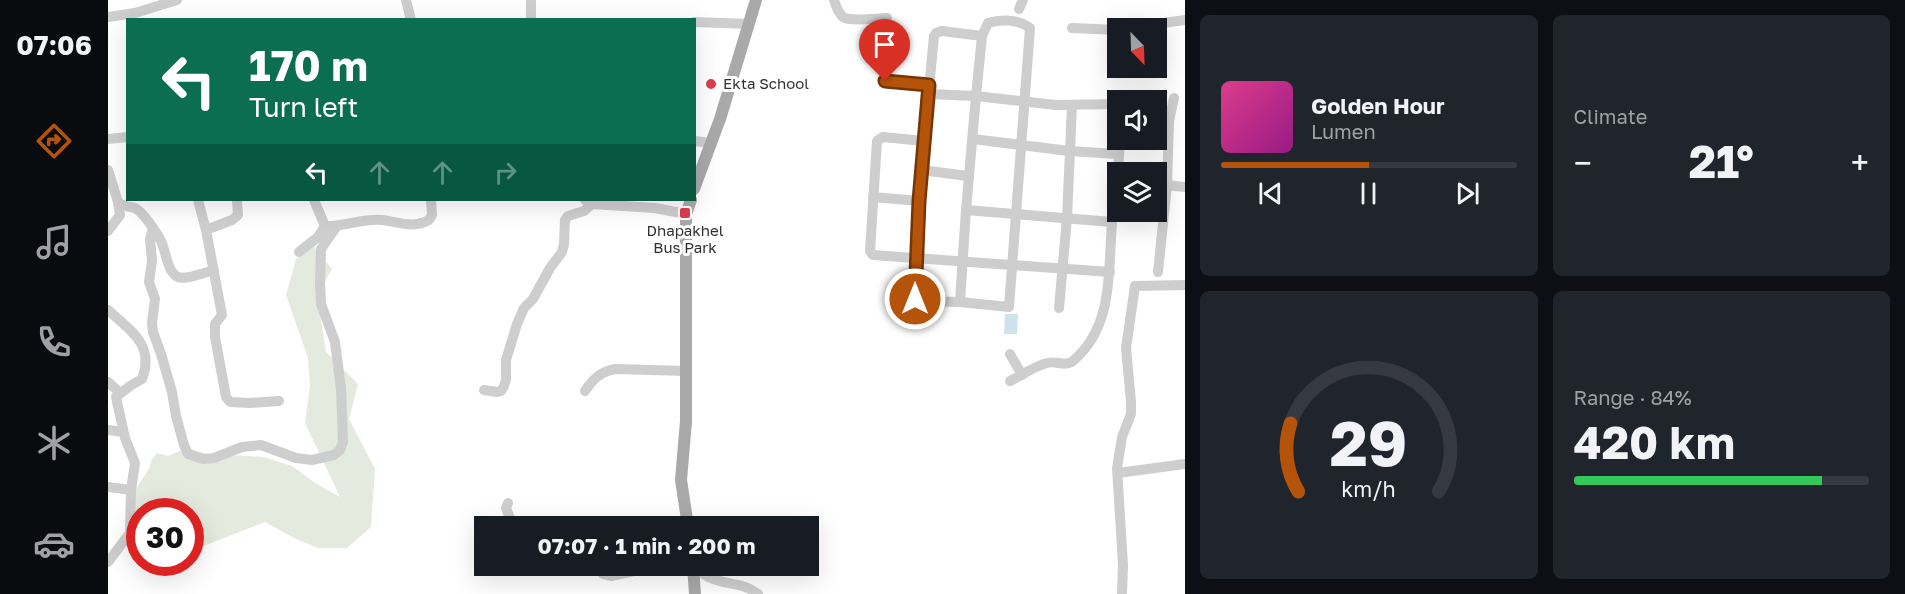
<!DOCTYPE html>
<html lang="en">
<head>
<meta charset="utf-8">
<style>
  body { margin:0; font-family:"Golos Text",sans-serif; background:#20242c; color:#f1f3f6; height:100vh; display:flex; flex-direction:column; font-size:22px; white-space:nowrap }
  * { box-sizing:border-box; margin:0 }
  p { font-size:20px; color:#9ea1a6 }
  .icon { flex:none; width:33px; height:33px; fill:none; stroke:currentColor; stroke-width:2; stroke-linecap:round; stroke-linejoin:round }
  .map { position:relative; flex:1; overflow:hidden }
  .side { display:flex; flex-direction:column; gap:15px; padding:15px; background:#0d0f14; width:720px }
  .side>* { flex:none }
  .guide { position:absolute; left:18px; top:18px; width:570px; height:183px; border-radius:0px; box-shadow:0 6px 24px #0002; background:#0b6e4f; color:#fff; overflow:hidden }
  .needle { width:39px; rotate:157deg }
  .fabs { position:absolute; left:999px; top:18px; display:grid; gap:12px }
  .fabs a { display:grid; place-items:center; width:60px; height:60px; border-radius:0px; background:#171b24; box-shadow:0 6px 24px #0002; font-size:30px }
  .speed { position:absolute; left:18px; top:498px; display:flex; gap:12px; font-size:30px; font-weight:700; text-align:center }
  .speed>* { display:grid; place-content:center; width:78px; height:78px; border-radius:50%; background:#171b24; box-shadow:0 6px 24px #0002; line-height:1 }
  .speed .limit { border:9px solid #d22; background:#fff; color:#111 }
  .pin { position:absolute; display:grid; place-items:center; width:51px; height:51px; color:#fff; margin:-62px -26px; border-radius:50% 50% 50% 0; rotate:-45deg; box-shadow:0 0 6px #0007 }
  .pin .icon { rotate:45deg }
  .me { position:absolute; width:66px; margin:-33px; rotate:0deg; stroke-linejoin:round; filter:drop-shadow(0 0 4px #0008) }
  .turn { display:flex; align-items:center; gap:21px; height:126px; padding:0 24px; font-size:27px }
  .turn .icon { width:78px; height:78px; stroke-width:2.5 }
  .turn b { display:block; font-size:42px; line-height:51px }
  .lanes { display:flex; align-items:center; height:57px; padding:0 24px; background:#0003; justify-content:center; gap:30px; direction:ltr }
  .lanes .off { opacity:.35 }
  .big { font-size:45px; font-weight:700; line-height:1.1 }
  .side .card { flex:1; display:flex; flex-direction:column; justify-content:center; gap:9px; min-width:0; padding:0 21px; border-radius:9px; background:#20242c }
  .side .dial { align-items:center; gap:0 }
  .dial svg { height:156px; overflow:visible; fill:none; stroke:#363941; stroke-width:7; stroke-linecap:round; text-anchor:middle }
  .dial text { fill:#f1f3f6; stroke:none }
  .song { display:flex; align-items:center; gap:18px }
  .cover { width:72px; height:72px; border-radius:9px; background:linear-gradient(135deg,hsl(330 70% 55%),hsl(310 70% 35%)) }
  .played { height:6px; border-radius:3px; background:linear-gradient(90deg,#b45309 50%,#363941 50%) }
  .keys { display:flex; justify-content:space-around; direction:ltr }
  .heat { display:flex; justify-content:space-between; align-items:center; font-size:33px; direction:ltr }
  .charge { height:9px; border-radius:4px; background:linear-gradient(90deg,#34c759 84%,#363941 0) }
  .side .tiles { flex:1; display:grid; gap:15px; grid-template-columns:repeat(2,1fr) }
  .trip { position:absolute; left:366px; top:516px; width:345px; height:60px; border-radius:0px; background:#171b24; box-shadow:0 6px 24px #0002; font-weight:700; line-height:60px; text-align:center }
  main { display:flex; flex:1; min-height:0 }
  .tab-bar { display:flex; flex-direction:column; width:108px; justify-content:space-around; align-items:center; background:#090b0e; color:#9ea1a6 }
  .tab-bar .icon { width:42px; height:42px }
  .tab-bar .active { color:#b45309 }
  .tab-bar b { font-size:27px; color:#f1f3f6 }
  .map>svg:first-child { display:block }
</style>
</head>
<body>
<main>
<nav class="tab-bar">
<b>07:06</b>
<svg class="icon active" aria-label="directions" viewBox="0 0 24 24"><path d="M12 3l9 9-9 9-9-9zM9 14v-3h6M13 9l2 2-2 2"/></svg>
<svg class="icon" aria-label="music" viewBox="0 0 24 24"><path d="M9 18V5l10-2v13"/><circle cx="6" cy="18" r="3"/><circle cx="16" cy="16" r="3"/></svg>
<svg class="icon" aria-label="phone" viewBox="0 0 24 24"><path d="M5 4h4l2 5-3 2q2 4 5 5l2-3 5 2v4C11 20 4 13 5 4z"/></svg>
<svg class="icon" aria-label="climate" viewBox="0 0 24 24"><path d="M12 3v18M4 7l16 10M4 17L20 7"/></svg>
<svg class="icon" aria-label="car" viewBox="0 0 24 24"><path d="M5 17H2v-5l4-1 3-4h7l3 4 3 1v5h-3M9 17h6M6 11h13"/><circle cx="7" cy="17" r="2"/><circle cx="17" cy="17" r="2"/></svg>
</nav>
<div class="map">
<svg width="1077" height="594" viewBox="0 0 1077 594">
  <rect width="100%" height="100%" fill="#fff"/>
  <path fill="#e5eade" d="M206 247 224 269 209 296 218 352 250 384 241 419 267 469 263 527 239 548H210L186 538 157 522 83 551 82 512H32L31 535 28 531 27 490 41 469 44 459 49 453 60 456 79 448 99 454 156 457 184 466 207 483 232 497 197 423 202 386 200 358 178 295 188 259Z"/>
  <path fill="#cee1ec" d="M897 314H910L909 334H896Z"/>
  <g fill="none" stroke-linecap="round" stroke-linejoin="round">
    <g stroke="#cecece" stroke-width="10">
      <path d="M298 0 303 20"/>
      <path d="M726 0C728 6 730 13 735 17 743 22 769 18 779 18"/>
      <path d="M911 9 915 0"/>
      <path d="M0 17 27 13 69 0"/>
      <path d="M423 20V0"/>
      <path d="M586 22 641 24"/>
      <path d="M964 28 1010 30"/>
      <path d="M1020 28 1077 20"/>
      <path d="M777 81 821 85"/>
      <path d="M820 94 868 96 858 210"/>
      <path d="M1048 119 1061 121"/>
      <path d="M0 139 20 137"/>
      <path d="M865 139 961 151 1010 154"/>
      <path d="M586 141 603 143"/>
      <path d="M816 141 811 201 807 299 811 301 852 302 901 307 922 28C910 19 893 19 880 23L874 36"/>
      <path d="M0 170 10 202 12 215 0 231"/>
      <path d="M813 170 860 176"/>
      <path d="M1010 172 1012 140"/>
      <path d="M1048 184 1077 187"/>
      <path d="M765 197 811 201"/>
      <path d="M90 200 98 230"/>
      <path d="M129 200 130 215 124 220 98 230 114 315 107 324V337L118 397 122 402 142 403 171 401"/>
      <path d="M477 200 484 204 547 208 578 214"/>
      <path d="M10 202C16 207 20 206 27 208 35 212 49 233 53 241 58 251 59 272 70 277 78 280 98 272 106 270"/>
      <path d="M217 226C237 227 254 218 274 220 291 222 304 229 321 220L324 215 323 200"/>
      <path d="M45 228 42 239 44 261 41 282 47 299 44 323 45 332 53 354 64 392 68 416 76 445 80 454 95 459 106 458 134 447 153 445 188 458 204 460 226 455 232 450 235 442 233 389 227 342 213 304 212 283 213 249 229 226"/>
      <path d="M191 252 210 237 217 226 206 200"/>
      <path d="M1002 272 765 255 762 251 769 141 775 137 816 141 826 36 828 33 834 31 874 36 868 96 948 105 1010 104"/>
      <path d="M1050 272 1059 185 1061 121 1066 98"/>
      <path d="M852 302 858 210 1004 222"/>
      <path d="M951 308 959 218 964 105"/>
      <path d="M0 310C23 331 47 345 34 379L22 386 8 397 17 438 27 463 23 490 22 533 0 562"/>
      <path d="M902 354 914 375"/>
      <path d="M902 381C914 375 927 366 939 363 949 360 957 368 966 360 1006 326 1000 270 1004 223 1005 209 1008 195 1010 182"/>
      <path d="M0 382 12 393"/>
      <path d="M376 390 389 392 393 391 396 386 398 380V360L409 324 416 308 425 299 442 268 454 252 456 244 457 220 460 216 476 211 484 204"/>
      <path d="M477 391C485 379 492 372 507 369L578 371"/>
      <path d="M0 430 15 432"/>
      <path d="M1010 473 1077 464"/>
      <path d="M0 487 23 490"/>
      <path d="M400 503 398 508 405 526"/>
      <path d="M435 566H440"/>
      <path d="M488 566 495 574 503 576 549 566"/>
      <path d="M587 566C590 569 593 573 597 575 614 586 634 581 650 594"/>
      <path d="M1014 594 1015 565 1009 468 1014 437 1023 414V402L1018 348 1027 286 1077 285"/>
    </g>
    <g stroke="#a9a9a9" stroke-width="12">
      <path d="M586 189 612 119 648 0"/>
      <path d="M580 526 573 480 578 421V214L583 200"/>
      <path d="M585 566 587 594"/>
    </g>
  </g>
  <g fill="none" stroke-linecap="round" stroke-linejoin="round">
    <defs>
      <path id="route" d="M777 81 821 85 811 201 807 299"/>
    </defs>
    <use href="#route" stroke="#753606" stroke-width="15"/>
    <use href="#route" stroke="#b45309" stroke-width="10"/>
  </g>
  <g fill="#dd3e51" stroke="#fff" stroke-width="2">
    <circle cx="603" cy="84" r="6"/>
    <rect x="571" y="207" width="12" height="12" rx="3"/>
  </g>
  <g text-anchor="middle" stroke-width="6" stroke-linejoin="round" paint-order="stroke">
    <g font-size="15" fill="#313131" stroke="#fff" text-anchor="start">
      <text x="615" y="89">Ekta School</text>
      <text x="577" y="236" text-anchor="middle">Dhapakhel<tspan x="577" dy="17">Bus Park</tspan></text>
    </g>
  </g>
</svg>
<div class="fabs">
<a><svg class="needle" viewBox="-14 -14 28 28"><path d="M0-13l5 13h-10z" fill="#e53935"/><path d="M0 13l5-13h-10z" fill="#9ea1a6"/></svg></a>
<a><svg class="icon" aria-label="sound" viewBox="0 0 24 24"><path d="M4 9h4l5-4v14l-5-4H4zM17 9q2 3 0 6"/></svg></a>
<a><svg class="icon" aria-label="layers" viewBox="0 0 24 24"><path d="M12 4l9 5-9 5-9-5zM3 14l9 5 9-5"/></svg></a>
</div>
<div class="speed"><div class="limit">30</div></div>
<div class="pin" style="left:777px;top:81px;background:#d93025"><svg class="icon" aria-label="arrive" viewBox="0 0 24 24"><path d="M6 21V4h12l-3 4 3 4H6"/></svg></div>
<svg class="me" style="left:807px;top:299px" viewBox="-20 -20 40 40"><circle r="17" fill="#b45309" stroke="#fff" stroke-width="3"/><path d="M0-11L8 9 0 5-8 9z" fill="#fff"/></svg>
<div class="trip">07:07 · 1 min · 200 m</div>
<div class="guide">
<div class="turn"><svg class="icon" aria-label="left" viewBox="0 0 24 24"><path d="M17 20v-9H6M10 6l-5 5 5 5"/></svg><div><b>170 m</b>Turn left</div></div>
<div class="lanes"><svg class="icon" aria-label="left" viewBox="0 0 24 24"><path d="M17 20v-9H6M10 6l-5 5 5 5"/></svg><svg class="icon off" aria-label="ahead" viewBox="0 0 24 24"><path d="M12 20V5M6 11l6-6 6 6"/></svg><svg class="icon off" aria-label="ahead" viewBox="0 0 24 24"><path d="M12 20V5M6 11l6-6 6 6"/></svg><svg class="icon off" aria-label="right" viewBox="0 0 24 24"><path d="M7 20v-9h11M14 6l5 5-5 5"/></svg></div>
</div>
</div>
<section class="side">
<div class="tiles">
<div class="card">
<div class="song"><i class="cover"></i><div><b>Golden Hour</b><p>Lumen</p></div></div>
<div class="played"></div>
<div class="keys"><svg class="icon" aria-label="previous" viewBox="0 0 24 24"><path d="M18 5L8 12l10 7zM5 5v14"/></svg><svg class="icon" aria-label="pause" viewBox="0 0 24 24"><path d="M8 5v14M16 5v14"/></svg><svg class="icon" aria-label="next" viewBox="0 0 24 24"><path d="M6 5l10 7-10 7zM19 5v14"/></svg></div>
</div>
<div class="card"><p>Climate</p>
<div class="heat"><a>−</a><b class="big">21°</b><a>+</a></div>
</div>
<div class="card dial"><svg viewBox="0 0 100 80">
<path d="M14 69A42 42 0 1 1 86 69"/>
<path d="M14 69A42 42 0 0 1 10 34" stroke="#b45309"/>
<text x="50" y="56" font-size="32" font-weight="700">29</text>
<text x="50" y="72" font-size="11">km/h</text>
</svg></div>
<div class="card"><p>Range · 84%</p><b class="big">420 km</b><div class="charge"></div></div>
</div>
</section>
</main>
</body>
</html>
